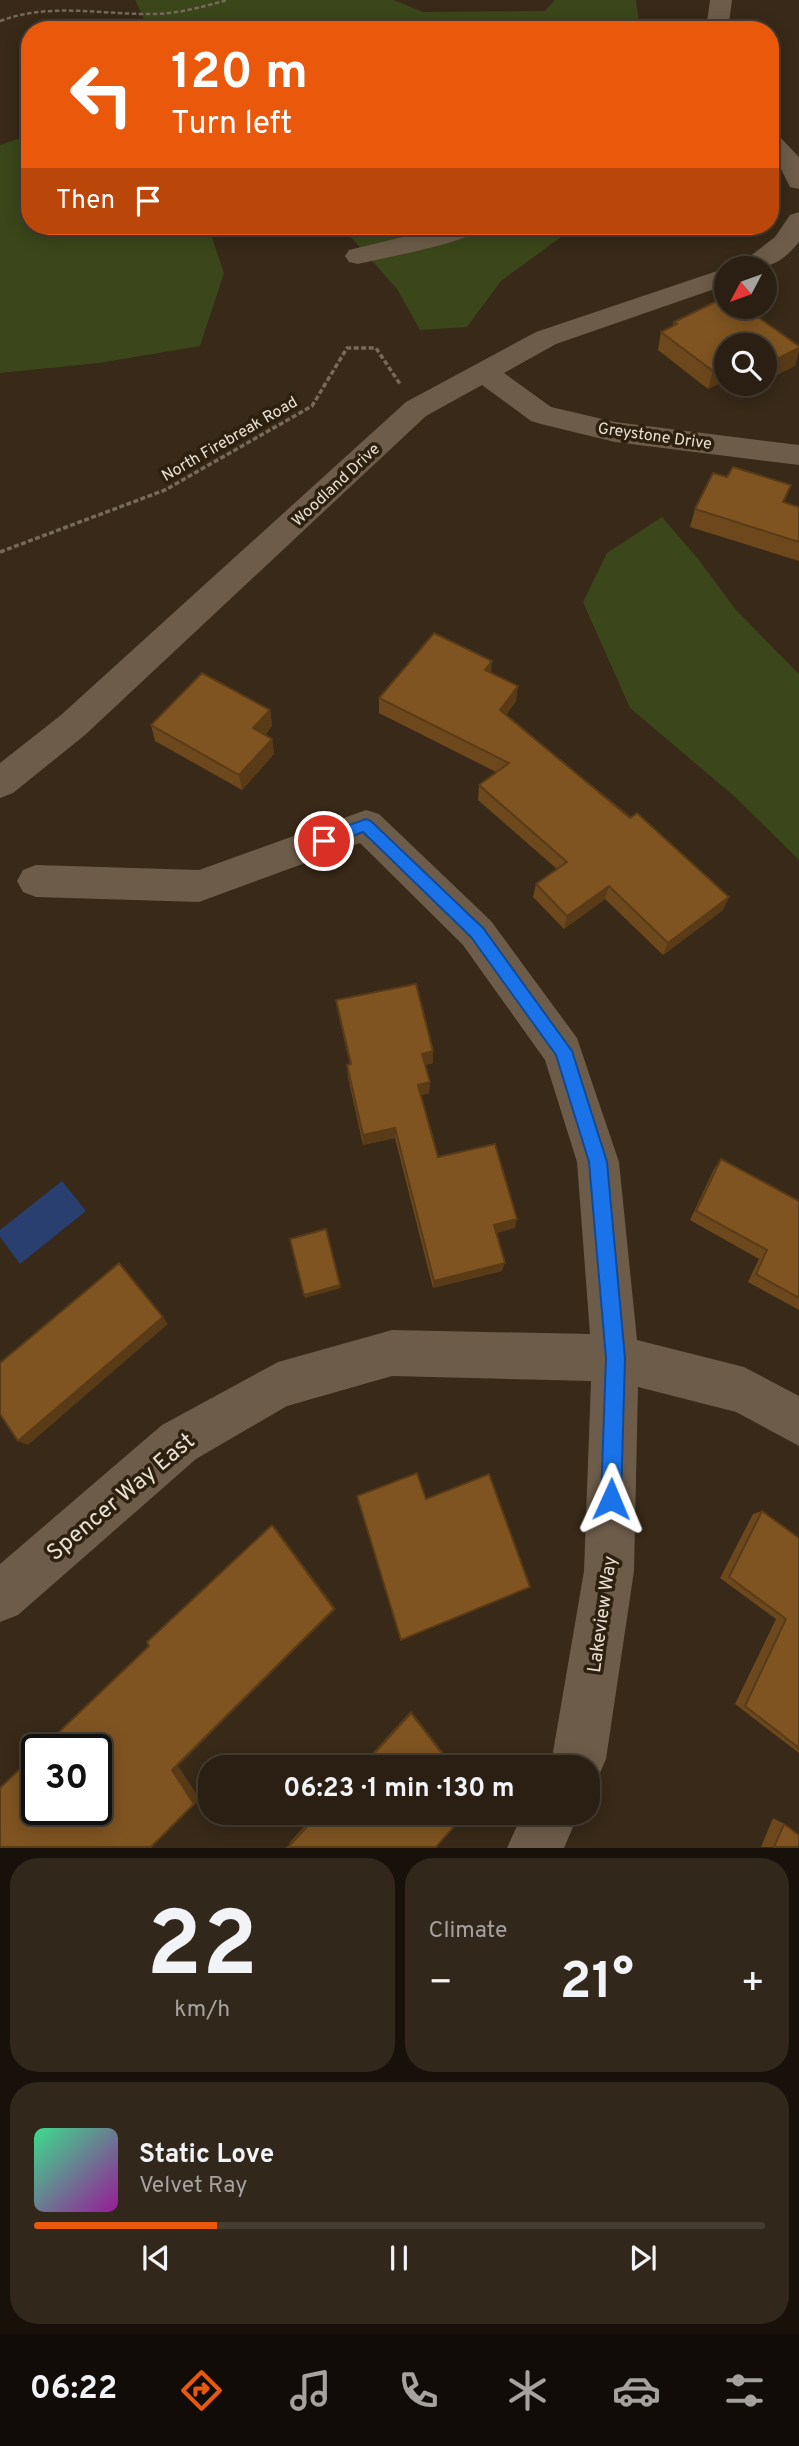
<!DOCTYPE html>
<html lang="en">
<head>
<meta charset="utf-8">
<style>
  body { margin:0; font-family:Overpass,sans-serif; background:#32271b; color:#f1f3f6; height:100vh; display:flex; flex-direction:column; font-size:26px; white-space:nowrap }
  * { box-sizing:border-box; margin:0 }
  p { font-size:23px; color:#a5a29f }
  .icon { flex:none; width:38px; height:38px; fill:none; stroke:currentColor; stroke-width:2; stroke-linecap:round; stroke-linejoin:round }
  .map { position:relative; height:1848px; overflow:hidden }
  .panel { display:flex; flex-direction:column; gap:10px; padding:10px; background:#17110a; flex:1 }
  .panel>* { flex:none }
  .guide { position:absolute; left:21px; top:21px; width:758px; height:214px; border-radius:28px; box-shadow:0 4px 18px #0003,0 0 0 2px #463d32; background:#ea580c; color:#fff; overflow:hidden }
  .needle { width:46px; rotate:229deg }
  .buttons { position:absolute; left:714px; top:256px; display:grid; gap:14px }
  .buttons a { display:grid; place-items:center; width:63px; height:63px; border-radius:50%; background:#2a1f12; box-shadow:0 4px 18px #0003,0 0 0 2px #463d32; font-size:35px }
  .speed { position:absolute; left:21px; top:1734px; display:flex; gap:14px; font-size:35px; font-weight:700; text-align:center }
  .speed>* { display:grid; place-content:center; width:91px; height:91px; border-radius:50%; background:#2a1f12; box-shadow:0 4px 18px #0003,0 0 0 2px #463d32; line-height:1 }
  .speed .limit { border:4px solid #111; border-radius:10px; background:#fff; color:#111 }
  .pin { position:absolute; display:grid; place-items:center; width:60px; height:60px; color:#fff; margin:-30px; border:4px solid #fff; border-radius:50%; box-shadow:0 2px 7px #0007 }
  .me { position:absolute; width:77px; margin:-38px; rotate:1deg; stroke-linejoin:round; filter:drop-shadow(0 0 5px #0008) }
  .turn { display:flex; align-items:center; gap:24px; height:147px; padding:0 35px; font-size:32px }
  .turn .icon { width:91px; height:91px; stroke-width:2.5 }
  .turn b { display:block; font-size:49px; line-height:60px }
  .then { display:flex; align-items:center; height:66px; padding:0 35px; background:#0003; gap:14px; font-size:26px }
  .big { font-size:52px; font-weight:700; line-height:1.1 }
  .panel .widget { flex:1; display:flex; flex-direction:column; justify-content:center; gap:10px; min-width:0; padding:0 24px; border-radius:28px; background:#32271b }
  .panel .dial { align-items:center; gap:0 }
  .dial b { font-size:91px; line-height:1 }
  .song { display:flex; align-items:center; gap:21px }
  .cover { width:84px; height:84px; border-radius:10px; background:linear-gradient(135deg,hsl(150 70% 55%),hsl(300 70% 35%)) }
  .played { height:7px; border-radius:4px; background:linear-gradient(90deg,#ea580c 25%,#463d32 25%) }
  .keys { display:flex; justify-content:space-around; direction:ltr }
  .heat { display:flex; justify-content:space-between; align-items:center; font-size:38px; direction:ltr }
  .panel .tiles { flex:1; display:grid; gap:10px; grid-template-columns:1fr 1fr }
  .widget:last-child { grid-column:span 2 }
  .trip { position:absolute; left:198px; top:1755px; width:402px; height:70px; border-radius:28px; background:#2a1f12; box-shadow:0 4px 18px #0003,0 0 0 2px #463d32; font-weight:700; line-height:70px; text-align:center }
  .tabs { display:flex; height:112px; justify-content:space-around; align-items:center; background:#110c07; color:#a5a29f }
  .tabs .icon { width:49px; height:49px }
  .tabs .on { color:#ea580c }
  .tabs b { font-size:32px; color:#f1f3f6 }
  .map>svg:first-child { display:block }
</style>
</head>
<body>
<div class="map">
<svg width="799" height="1848" viewBox="0 0 799 1848">
  <rect width="100%" height="100%" fill="#382918"/>
  <g fill="#3b461a">
    <path d="M135 0H394L423 12 545 11 555 0H636L640 30H149Z"/>
    <path d="M30 135V226H208L224 273 200 346 99 363 0 373V145Z"/>
    <path d="M341 226H582L561 237 501 281 467 327 420 330 397 289Z"/>
    <path d="M662 517 699 560 736 610 799 674V860L734 796 630 708 583 602 607 553Z"/>
  </g>
  <path fill="#293f6f" d="M62 1181 86 1211 20 1264 0 1237V1230Z"/>
  <g fill="none" stroke-linecap="round" stroke-linejoin="round">
    <g stroke="#766a5b" stroke-width="2.5" stroke-dasharray="4.5 2.5" stroke-linecap="butt">
      <path d="M0 21C51 2 102 15 154 14 179 14 204 6 228 0"/>
      <path d="M415 30 421 23"/>
    </g>
    <path stroke="#766a5b" stroke-width="3.5" stroke-dasharray="5 2.5" stroke-linecap="butt" d="M0 552 165 490 312 406 347 348H376L400 384"/>
    <g fill="#6d5c49" fill-rule="evenodd">
      <path d="M710 0H732L728 30H706Z"/>
      <path d="M770 134 779 136 799 157V189L790 187 778 163 770 155Z"/>
      <path d="M799 212V242C777 268 767 268 735 268L775 237 790 215Z"/>
      <path d="M448 226H485C474 242 382 258 358 264L349 262 345 256 349 250Z"/>
      <path d="M726 268V285L556 344 504 373 551 407 615 422 799 445V465L615 442 541 424 531 421 482 385 426 416 85 735 13 793 0 798V763L61 715 406 402 536 332Z"/>
      <path d="M366 810 379 814 491 921 577 1038 619 1162 637 1340 744 1367 799 1396V1446L736 1412 638 1387 634 1571 606 1759 594 1787 588 1790V1768H548L552 1758 584 1571 591 1381 392 1376 287 1406 196 1459 18 1615 0 1622V1564L162 1425 278 1362 392 1330 590 1334 577 1162 545 1060 463 945 360 843 199 902 36 897 23 892 17 881 23 870 36 865 199 870Z"/>
      <path d="M523 1813H579L564 1848H507Z"/>
    </g>
  </g>
  <g fill="#6d481c">
    <path d="M674 322 795 366 726 345V383H760L738 395 722 382 708 389 658 350 661 332 672 327Z"/>
    <path d="M727 477 785 503 799 507V561L690 527 695 509Z"/>
    <path d="M491 673 516 701 506 715 729 897 723 910 663 955 605 899 564 929 533 897 536 884 557 869 478 800 479 785 496 772 379 713V698Z"/>
    <path d="M270 710 272 726 265 735 272 739 274 754 242 790 155 741 151 725Z"/>
    <path d="M336 1000 433 1063 425 1065 430 1082 429 1093 421 1095 438 1157 515 1228 496 1233 502 1271 433 1288 395 1138 363 1145 348 1077 347 1065H350L338 1013Z"/>
    <path d="M721 1159 799 1201V1310L748 1282 759 1259 690 1220 714 1169Z"/>
    <path d="M762 1511 799 1538V1753L735 1704 776 1619 720 1578 753 1514Z"/>
    <path d="M411 1711 455 1768H359Z"/>
    <path d="M317 1813H466L288 1847 291 1841Z"/>
    <path d="M773 1818 784 1824 799 1847H761Z"/>
  </g>
  <g fill="#593b17">
    <path d="M799 348V352L795 366 765 381V365Z"/>
    <path d="M726 364 722 382 708 389 713 371Z"/>
    <path d="M741 383H760L738 395Z"/>
    <path d="M492 661 491 676 485 670Z"/>
    <path d="M518 686 516 701 498 725 500 710Z"/>
    <path d="M270 710 272 726 256 744 253 728Z"/>
    <path d="M272 739 274 754 242 790 239 775Z"/>
    <path d="M609 886 605 899 564 929 567 916Z"/>
    <path d="M729 897 723 910 663 955 668 943Z"/>
    <path d="M433 1051V1063L422 1065V1054Z"/>
    <path d="M430 1082 429 1093 418 1096V1085Z"/>
    <path d="M395 1128V1138L363 1145V1135Z"/>
    <path d="M517 1219 515 1228 492 1234 494 1225Z"/>
    <path d="M505 1263 502 1271 433 1288 434 1281Z"/>
    <path d="M340 1285 341 1288 305 1298 304 1295Z"/>
    <path d="M163 1317 168 1324 28 1445 18 1441Z"/>
    <path d="M272 1525 275 1527 336 1609 178 1766 200 1799 152 1847 172 1770Z"/>
    <path d="M411 1711 455 1768H453L411 1713Z"/>
  </g>
  <g fill="#7f5421" stroke="#593b17" stroke-width="2">
    <path d="M717 301 733 313 745 308 799 346V348L765 365V345H726V364L713 371 661 332 677 324 674 322Z"/>
    <path d="M733 467 791 485 783 502 799 507V542L695 509 713 473 727 477Z"/>
    <path d="M434 633 492 661 485 670 518 686 500 710 630 818 637 813 729 897 668 943 609 886 567 916 536 884 567 862 479 785 509 763 379 698Z"/>
    <path d="M202 673 270 710 253 728 272 739 239 775 151 725Z"/>
    <path d="M416 984 433 1051 422 1054 430 1082 418 1085 438 1157 495 1144 517 1219 494 1225 505 1263 434 1281 395 1128 363 1135 347 1065 351 1064 336 1000Z"/>
    <path d="M721 1159 799 1201V1298L756 1274 767 1250 696 1211Z"/>
    <path d="M326 1229 340 1285 304 1295 290 1239Z"/>
    <path d="M119 1263 163 1317 18 1441 0 1414V1363Z"/>
    <path d="M417 1473 426 1499 489 1474 530 1587 401 1640 357 1496Z"/>
    <path d="M762 1511 799 1538V1748L745 1706 786 1619 729 1577Z"/>
    <path d="M272 1525 334 1609 172 1770 194 1804 151 1847H0V1788L37 1753V1810H96V1750H40L149 1646 147 1642Z"/>
    <path d="M411 1713 453 1768H361Z"/>
    <path d="M320 1813H466L436 1847H288Z"/>
    <path d="M784 1824 799 1835V1847H774Z"/>
  </g>
  <path fill="#1a73e8" stroke="#114b97" stroke-width="2" d="M366 819 371 821 483 928 572 1051 607 1162 625 1358 621 1499 618 1506 611 1509 604 1506 601 1499 606 1358 589 1162 556 1055 471 937 363 832 324 847 316 841 318 836Z"/>
  <g text-anchor="middle" stroke-width="7" stroke-linejoin="round" paint-order="stroke">
    <g font-size="16" fill="#e9e0d5" stroke="#2e200e">
      <text transform="translate(655 435) rotate(8)" y="6">Greystone Drive</text>
      <text transform="translate(229 438) rotate(-30)" y="6">North Firebreak Road</text>
      <text transform="translate(335 484) rotate(-43)" y="6">Woodland Drive</text>
    </g>
    <g font-size="19" fill="#e9e0d5" stroke="#2e200e">
      <text transform="translate(601 1614) rotate(-82)" y="7">Lakeview Way</text>
    </g>
    <g font-size="23" fill="#e9e0d5" stroke="#2e200e">
      <text transform="translate(120 1496) rotate(-40)" y="8">Spencer Way East</text>
    </g>
  </g>
</svg>
<div class="buttons">
<a><svg class="needle" viewBox="-14 -14 28 28"><path d="M0-13l5 13h-10z" fill="#e53935"/><path d="M0 13l5-13h-10z" fill="#a5a29f"/></svg></a>
<a><svg class="icon" aria-label="search" viewBox="0 0 24 24"><circle cx="10" cy="10" r="6"/><path d="M15 15l6 6"/></svg></a>
</div>
<div class="speed"><div class="limit">30</div></div>
<div class="pin" style="left:324px;top:841px;background:#d93025"><svg class="icon" aria-label="arrive" viewBox="0 0 24 24"><path d="M6 21V4h12l-3 4 3 4H6"/></svg></div>
<svg class="me" style="left:611px;top:1499px" viewBox="-20 -20 40 40"><path d="M0-17L14 15 0 8-14 15z" fill="#1a73e8" stroke="#fff" stroke-width="4"/></svg>
<div class="trip">06:23 · 1 min · 130 m</div>
<div class="guide">
<div class="turn"><svg class="icon" aria-label="left" viewBox="0 0 24 24"><path d="M17 20v-9H6M10 6l-5 5 5 5"/></svg><div><b>120 m</b>Turn left</div></div>
<div class="then">Then<svg class="icon" aria-label="arrive" viewBox="0 0 24 24"><path d="M6 21V4h12l-3 4 3 4H6"/></svg></div>
</div>
</div>
<section class="panel">
<div class="tiles">
<div class="widget dial"><b>22</b><p>km/h</p></div>
<div class="widget"><p>Climate</p>
<div class="heat"><a>−</a><b class="big">21°</b><a>+</a></div>
</div>
<div class="widget">
<div class="song"><i class="cover"></i><div><b>Static Love</b><p>Velvet Ray</p></div></div>
<div class="played"></div>
<div class="keys"><svg class="icon" aria-label="previous" viewBox="0 0 24 24"><path d="M18 5L8 12l10 7zM5 5v14"/></svg><svg class="icon" aria-label="pause" viewBox="0 0 24 24"><path d="M8 5v14M16 5v14"/></svg><svg class="icon" aria-label="next" viewBox="0 0 24 24"><path d="M6 5l10 7-10 7zM19 5v14"/></svg></div>
</div>
</div>
</section>
<nav class="tabs">
<b>06:22</b>
<svg class="icon on" aria-label="directions" viewBox="0 0 24 24"><path d="M12 3l9 9-9 9-9-9zM9 14v-3h6M13 9l2 2-2 2"/></svg>
<svg class="icon" aria-label="music" viewBox="0 0 24 24"><path d="M9 18V5l10-2v13"/><circle cx="6" cy="18" r="3"/><circle cx="16" cy="16" r="3"/></svg>
<svg class="icon" aria-label="phone" viewBox="0 0 24 24"><path d="M5 4h4l2 5-3 2q2 4 5 5l2-3 5 2v4C11 20 4 13 5 4z"/></svg>
<svg class="icon" aria-label="climate" viewBox="0 0 24 24"><path d="M12 3v18M4 7l16 10M4 17L20 7"/></svg>
<svg class="icon" aria-label="car" viewBox="0 0 24 24"><path d="M5 17H2v-5l4-1 3-4h7l3 4 3 1v5h-3M9 17h6M6 11h13"/><circle cx="7" cy="17" r="2"/><circle cx="17" cy="17" r="2"/></svg>
<svg class="icon" aria-label="filters" viewBox="0 0 24 24"><path d="M4 7h16M4 17h16"/><circle cx="9" cy="7" r="2"/><circle cx="15" cy="17" r="2"/></svg>
</nav>
</body>
</html>
